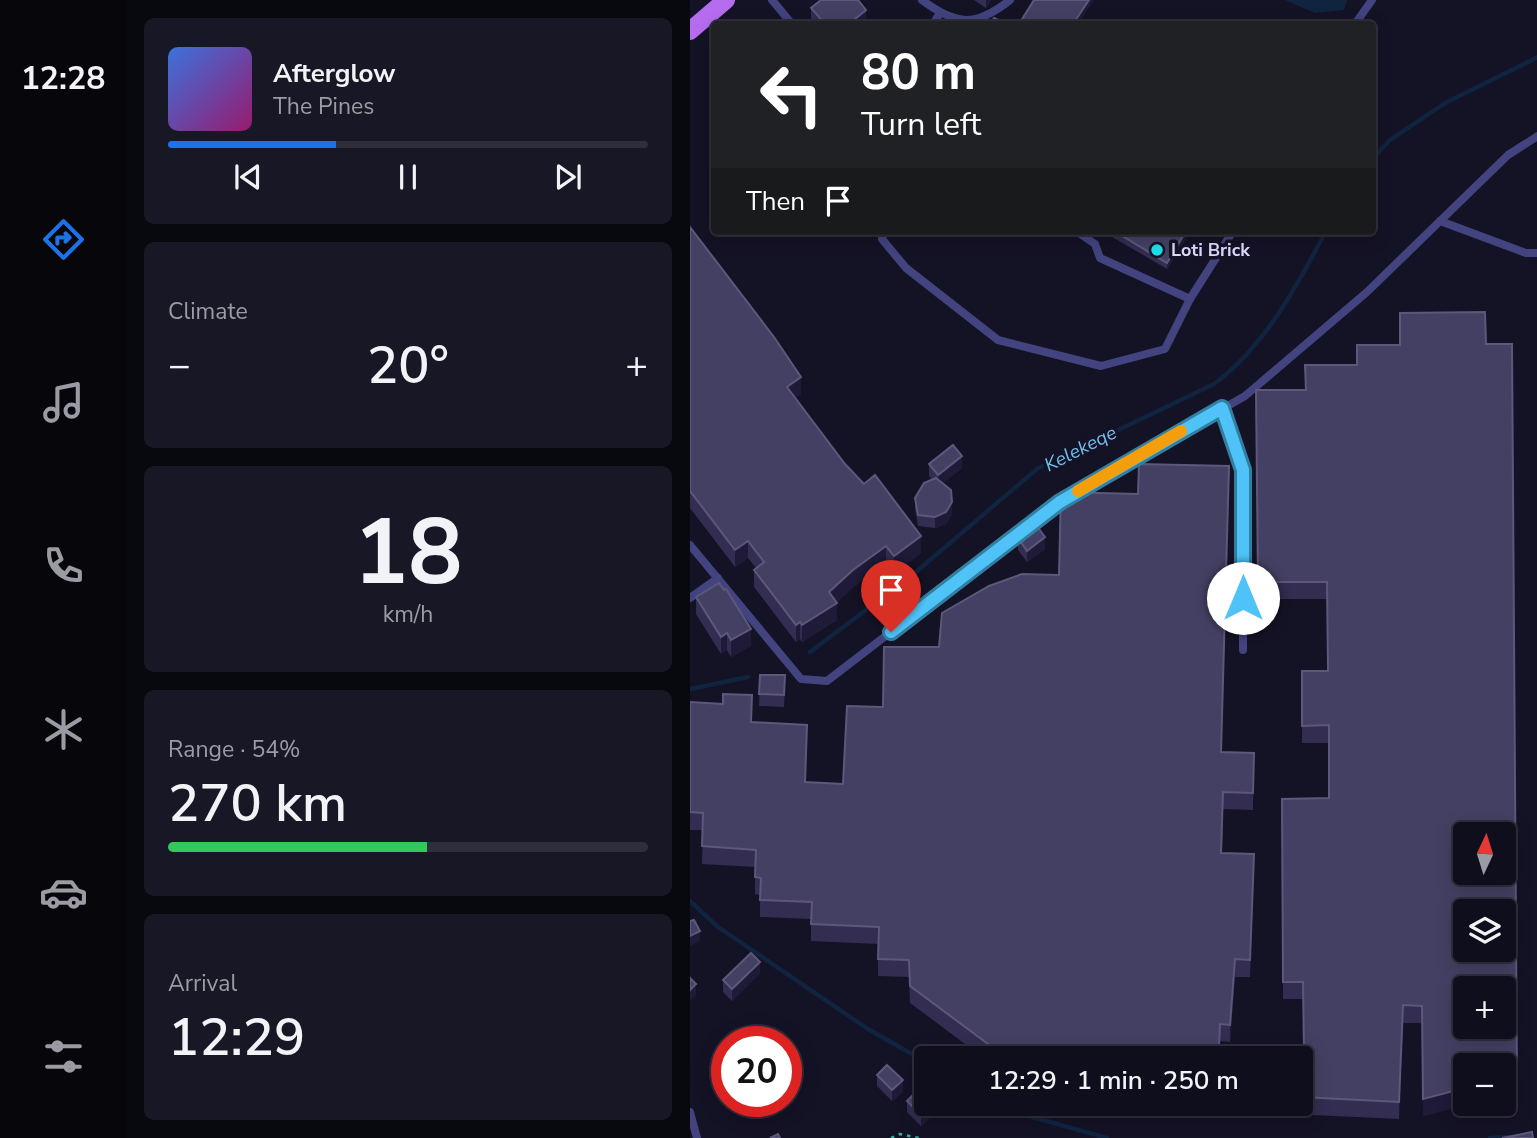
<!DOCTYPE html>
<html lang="en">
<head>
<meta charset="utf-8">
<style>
  body { margin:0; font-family:"Nunito Sans",sans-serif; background:#181725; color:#f1f3f6; height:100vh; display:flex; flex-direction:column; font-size:26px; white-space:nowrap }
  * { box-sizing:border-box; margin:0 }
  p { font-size:23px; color:#9b9ca3 }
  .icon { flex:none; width:38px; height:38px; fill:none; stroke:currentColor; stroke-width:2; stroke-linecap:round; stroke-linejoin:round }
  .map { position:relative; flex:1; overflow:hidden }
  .sheet { display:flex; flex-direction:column; gap:18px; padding:18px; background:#08080f; width:564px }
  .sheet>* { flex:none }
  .top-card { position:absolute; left:21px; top:21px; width:665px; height:214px; border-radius:7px; box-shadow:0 4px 18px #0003,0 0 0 2px #2f2e3b; background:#202124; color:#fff; overflow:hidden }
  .needle { width:46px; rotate:4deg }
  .fabs { position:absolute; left:763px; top:822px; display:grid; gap:14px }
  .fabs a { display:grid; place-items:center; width:63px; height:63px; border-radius:7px; background:#0f0e1c; box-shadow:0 4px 18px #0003,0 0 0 2px #2f2e3b; font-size:35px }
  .speed { position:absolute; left:21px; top:1026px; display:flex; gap:14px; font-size:35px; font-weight:700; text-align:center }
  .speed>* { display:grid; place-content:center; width:91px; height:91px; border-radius:50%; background:#0f0e1c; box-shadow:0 4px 18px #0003,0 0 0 2px #2f2e3b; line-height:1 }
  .speed .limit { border:10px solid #d22; background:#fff; color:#111 }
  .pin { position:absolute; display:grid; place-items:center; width:60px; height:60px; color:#fff; margin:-72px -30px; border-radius:50% 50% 50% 0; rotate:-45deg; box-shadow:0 0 7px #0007 }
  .pin .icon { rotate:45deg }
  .me { position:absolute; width:77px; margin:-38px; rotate:0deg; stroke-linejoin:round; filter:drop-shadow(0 0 5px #0008) }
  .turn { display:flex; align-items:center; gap:24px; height:147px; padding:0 35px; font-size:32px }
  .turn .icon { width:91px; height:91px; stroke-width:2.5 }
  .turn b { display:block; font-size:49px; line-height:60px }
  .then { display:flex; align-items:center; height:66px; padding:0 35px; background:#0003; gap:14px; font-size:26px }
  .big { font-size:52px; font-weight:600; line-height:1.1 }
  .sheet .tile { flex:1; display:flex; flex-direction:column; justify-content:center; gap:10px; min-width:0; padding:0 24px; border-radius:10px; background:#181725 }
  .sheet .dial { align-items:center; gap:0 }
  .dial b { font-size:91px; line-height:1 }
  .song { display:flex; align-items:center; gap:21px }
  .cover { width:84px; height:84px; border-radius:10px; background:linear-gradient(135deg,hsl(220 70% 55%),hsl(320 70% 35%)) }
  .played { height:7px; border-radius:4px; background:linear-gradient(90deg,#1a73e8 35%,#2f2e3b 35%) }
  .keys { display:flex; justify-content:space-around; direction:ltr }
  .heat { display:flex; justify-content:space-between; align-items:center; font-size:38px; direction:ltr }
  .charge { height:10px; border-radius:5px; background:linear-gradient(90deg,#34c759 54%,#2f2e3b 0) }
  .trip { position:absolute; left:224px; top:1046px; width:399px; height:70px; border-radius:7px; background:#0f0e1c; box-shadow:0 4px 18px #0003,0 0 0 2px #2f2e3b; font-weight:600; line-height:70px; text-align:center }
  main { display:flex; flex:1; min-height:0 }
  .menu { display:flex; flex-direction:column; width:126px; justify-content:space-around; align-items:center; background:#06060b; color:#9b9ca3 }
  .menu .icon { width:49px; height:49px }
  .menu .on { color:#1a73e8 }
  .menu b { font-size:32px; color:#f1f3f6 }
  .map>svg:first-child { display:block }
</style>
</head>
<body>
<main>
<nav class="menu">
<b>12:28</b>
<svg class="icon on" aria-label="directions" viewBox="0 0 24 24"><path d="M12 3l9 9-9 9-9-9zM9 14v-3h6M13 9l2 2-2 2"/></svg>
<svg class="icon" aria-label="music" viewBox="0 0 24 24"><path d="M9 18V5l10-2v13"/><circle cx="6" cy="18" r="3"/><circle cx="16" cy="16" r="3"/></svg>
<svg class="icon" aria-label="phone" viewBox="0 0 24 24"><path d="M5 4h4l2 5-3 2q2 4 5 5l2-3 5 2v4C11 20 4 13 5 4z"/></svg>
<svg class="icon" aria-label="climate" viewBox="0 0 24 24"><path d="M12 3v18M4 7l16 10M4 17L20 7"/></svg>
<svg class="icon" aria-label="car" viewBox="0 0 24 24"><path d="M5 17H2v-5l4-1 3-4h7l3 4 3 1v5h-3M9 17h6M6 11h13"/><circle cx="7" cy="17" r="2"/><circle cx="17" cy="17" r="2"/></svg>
<svg class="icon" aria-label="filters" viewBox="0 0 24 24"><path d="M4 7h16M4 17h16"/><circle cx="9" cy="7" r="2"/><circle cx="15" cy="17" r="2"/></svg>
</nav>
<section class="sheet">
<div class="tile">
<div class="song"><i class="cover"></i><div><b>Afterglow</b><p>The Pines</p></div></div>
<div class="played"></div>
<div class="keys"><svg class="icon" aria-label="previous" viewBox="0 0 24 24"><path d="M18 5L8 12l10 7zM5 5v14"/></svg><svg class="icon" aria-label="pause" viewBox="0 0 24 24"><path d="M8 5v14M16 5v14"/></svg><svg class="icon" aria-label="next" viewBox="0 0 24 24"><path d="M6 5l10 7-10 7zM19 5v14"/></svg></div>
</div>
<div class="tile"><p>Climate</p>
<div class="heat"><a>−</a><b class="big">20°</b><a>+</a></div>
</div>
<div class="tile dial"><b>18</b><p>km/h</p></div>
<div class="tile"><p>Range · 54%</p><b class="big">270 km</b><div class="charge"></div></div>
<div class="tile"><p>Arrival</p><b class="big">12:29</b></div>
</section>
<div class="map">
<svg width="848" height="1138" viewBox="0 0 848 1138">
  <rect width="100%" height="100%" fill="#141225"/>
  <path fill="#102440" d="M595 0H657L654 10 625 13Z"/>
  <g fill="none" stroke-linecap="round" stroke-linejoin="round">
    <g stroke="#102440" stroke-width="4.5">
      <path d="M682 159 700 140 755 103 848 57"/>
      <path d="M120 652 220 577 347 469 524 384C575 346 607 286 636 231"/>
      <path d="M0 689 58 677"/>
      <path d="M0 901 28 927 178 1029 236 1062"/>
      <path d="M313 1104 328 1113 417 1138"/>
      <path d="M800 1138 819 1137"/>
    </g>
    <path stroke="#3dac9e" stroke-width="2.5" stroke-dasharray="3.5 5" stroke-linecap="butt" d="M201 1138 210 1134 229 1138"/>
    <g stroke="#42437f" stroke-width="8">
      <path d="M82 0 102 24"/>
      <path d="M232 0C267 26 286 27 320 0"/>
      <path d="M243 24 250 13"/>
      <path d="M665 24 682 0"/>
      <path d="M750 221 836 253H848"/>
      <path d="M195 231 192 239 216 268 308 340 411 366 475 349 500 299 543 231"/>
      <path d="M386 231 405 244 410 258 500 299"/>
      <path d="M532 408 553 470V650"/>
      <path d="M0 545 111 679 137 681 370 502 555 396 677 292 818 155 848 136"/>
      <path d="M0 598 28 578"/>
      <path d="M0 1112 7 1138"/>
    </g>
    <path stroke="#b66cef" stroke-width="18" d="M0 31 36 0"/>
  </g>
  <g fill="#322d51">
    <path d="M284 0H301L296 8Z"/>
    <path d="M121 8 176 22 173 24H125L121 20Z"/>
    <path d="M0 227 111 394 105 398 155 464 231 553 204 573 196 563 163 587 147 602V620L112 642 110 639 106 642 64 587V570L66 568 58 558 45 567 0 508Z"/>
    <path d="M412 231H500L477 269Z"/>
    <path d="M796 344 827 1092 775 1104H780L733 1116 732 1023H713L709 1119 601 1114V1104H611V1059L614 1052 613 999H593L592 799 639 798V743H612V671H638L637 599H568L566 390H615L667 365Z"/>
    <path d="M239 464 272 468 253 483 262 514 256 524 245 528 228 526 225 509V498L242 480 239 476Z"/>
    <path d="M328 538 355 549 337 562 328 550Z"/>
    <path d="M6 597 61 646 41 657 37 650 31 654 6 614Z"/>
    <path d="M70 675 95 686 94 707 69 706Z"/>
    <path d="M0 702 62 713 61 722 117 742 116 782 153 784 532 752 564 753 563 810 533 809 532 853 564 871 560 977H545L540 1042 530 1041 529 1059H295L220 1003 219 977 188 976V944L121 941V919L70 917V895L65 894V867L12 864 13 830H0Z"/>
    <path d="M70 973 42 1001 33 992V980Z"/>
    <path d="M187 1075 213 1092 202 1101 187 1086Z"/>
    <path d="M217 1101 244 1104V1113L231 1126 217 1112Z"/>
  </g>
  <g fill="#1e1a38">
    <path d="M296 0H301L296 8Z"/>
    <path d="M399 0H404L388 24H383Z"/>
    <path d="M176 10V22L173 24H159Z"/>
    <path d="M496 231H500L477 269V263Z"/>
    <path d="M111 377V394L97 404V387Z"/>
    <path d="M272 456V468L248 487V475Z"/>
    <path d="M262 502V514L256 524 245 528V517Z"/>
    <path d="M231 536V553L204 573V556Z"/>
    <path d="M355 537V549L337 562V551Z"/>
    <path d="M58 541V558L45 567V550Z"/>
    <path d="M196 546V563L163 587 143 606 147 603V620L112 642V625L139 592 163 570Z"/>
    <path d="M110 622V639L106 642V625Z"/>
    <path d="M61 629V646L41 657V640Z"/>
    <path d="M37 633V650L31 654V637Z"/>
    <path d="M564 854V871L560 977V960Z"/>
    <path d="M10 931V941L0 946V936Z"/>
    <path d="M545 959V977L540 1042V1025Z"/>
    <path d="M70 962V973L42 1001V989Z"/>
    <path d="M6 984V995L0 1001V990Z"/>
    <path d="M713 1005V1023L709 1119V1102Z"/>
    <path d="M827 1075V1092L814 1096V1078Z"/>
    <path d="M213 1080V1092L202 1101V1090Z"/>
    <path d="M775 1088V1104H780L733 1116V1099Z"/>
    <path d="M241 1104H244V1113L231 1126V1115Z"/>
  </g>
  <g fill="#444063" stroke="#5c587b" stroke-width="2" fill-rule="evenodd">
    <path d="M131 0H168L176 10 159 24H135L121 8Z"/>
    <path d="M344 0H399L383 24H329Z"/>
    <path d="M304 18 316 24H300Z"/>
    <path d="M0 227 84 337 111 377 97 387 155 464 174 484 185 475 231 536 204 556 196 546 163 570 139 592 147 603 112 625 110 622 106 625 64 570 74 562 58 541 45 550 0 491Z"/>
    <path d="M424 231H496L477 263Z"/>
    <path d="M795 312 796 344H822L827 1075 814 1078V1066H775V1088L733 1099 732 1006 713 1005 709 1102 611 1097V1059H603V1052H614L613 982H593L592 799 639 798V725L612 726V671H638L637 582H568L566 390H616L615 365H667V345H710V313ZM775 835H814V873H775ZM775 912H814V950H775ZM775 989H814V1027H775Z"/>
    <path d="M263 445 272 456 248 475 239 464Z"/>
    <path d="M449 464 539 466 531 752 564 753 563 793 533 792 531 853 564 854 560 960 545 959 540 1025 530 1024 529 1046 302 1047 220 986 219 960 188 959 189 927 121 924 122 902 70 900 71 878 65 877 66 850 12 846 13 813 0 812V702L33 704V694L62 695 61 722 117 725 115 782 153 784 157 706 193 707 194 647H249L252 613 299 586 332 574 369 575 371 492 448 494Z"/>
    <path d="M246 478 261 490 262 502 256 512 245 517 228 515 225 498 234 483Z"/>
    <path d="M346 525 355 537 337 551 328 538Z"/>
    <path d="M29 583 34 590 36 589 61 629 41 640 37 633 31 637 6 597Z"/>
    <path d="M70 675H95L94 695 69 694Z"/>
    <path d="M4 920 10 931 0 936V921Z"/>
    <path d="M61 953 70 962 42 989 33 980Z"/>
    <path d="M0 978 6 984 0 990Z"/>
    <path d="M197 1065 213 1080 202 1090 187 1075Z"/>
    <path d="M230 1088 236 1094V1104H241L231 1115 217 1101Z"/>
    <path d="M842 1132 843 1138H812Z"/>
    <path d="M88 1134 90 1138H80Z"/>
  </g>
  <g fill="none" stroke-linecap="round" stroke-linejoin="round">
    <defs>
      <path id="route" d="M201 632 370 502 532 408 553 470V598"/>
    </defs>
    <use href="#route" stroke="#337fa1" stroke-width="18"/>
    <use href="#route" stroke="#4fc3f7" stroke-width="12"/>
    <path stroke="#f59e0b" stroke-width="12" d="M388 491 491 431"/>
  </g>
  <circle fill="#1adfe7" stroke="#141225" stroke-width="2.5" cx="467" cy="250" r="7"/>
  <g text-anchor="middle" stroke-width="7" stroke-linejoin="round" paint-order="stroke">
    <g font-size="18" font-weight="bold" fill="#dbdafb" stroke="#141225" text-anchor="start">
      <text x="481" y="256">Loti Brick</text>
    </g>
    <g font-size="19" font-style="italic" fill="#73bef0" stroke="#141225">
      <text transform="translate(390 448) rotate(-27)" y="7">Kelekeqe</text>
    </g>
  </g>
</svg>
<div class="fabs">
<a><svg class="needle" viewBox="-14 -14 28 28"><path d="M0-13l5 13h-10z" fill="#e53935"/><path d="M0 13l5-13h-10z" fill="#9b9ca3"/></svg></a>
<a><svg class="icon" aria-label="layers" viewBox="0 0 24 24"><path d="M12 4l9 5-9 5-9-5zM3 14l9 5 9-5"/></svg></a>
<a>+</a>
<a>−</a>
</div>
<div class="speed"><div class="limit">20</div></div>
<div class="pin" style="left:201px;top:632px;background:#d93025"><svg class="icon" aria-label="arrive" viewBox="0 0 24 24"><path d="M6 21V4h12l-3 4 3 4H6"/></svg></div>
<svg class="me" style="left:553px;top:598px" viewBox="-20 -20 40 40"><circle r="19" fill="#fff"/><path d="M0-13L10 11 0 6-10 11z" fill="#4fc3f7"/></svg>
<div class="trip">12:29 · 1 min · 250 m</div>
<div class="top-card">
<div class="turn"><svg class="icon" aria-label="left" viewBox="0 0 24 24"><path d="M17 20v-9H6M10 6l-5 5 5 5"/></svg><div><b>80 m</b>Turn left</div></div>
<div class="then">Then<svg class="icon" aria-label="arrive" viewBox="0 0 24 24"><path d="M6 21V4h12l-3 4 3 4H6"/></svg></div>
</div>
</div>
</main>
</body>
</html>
